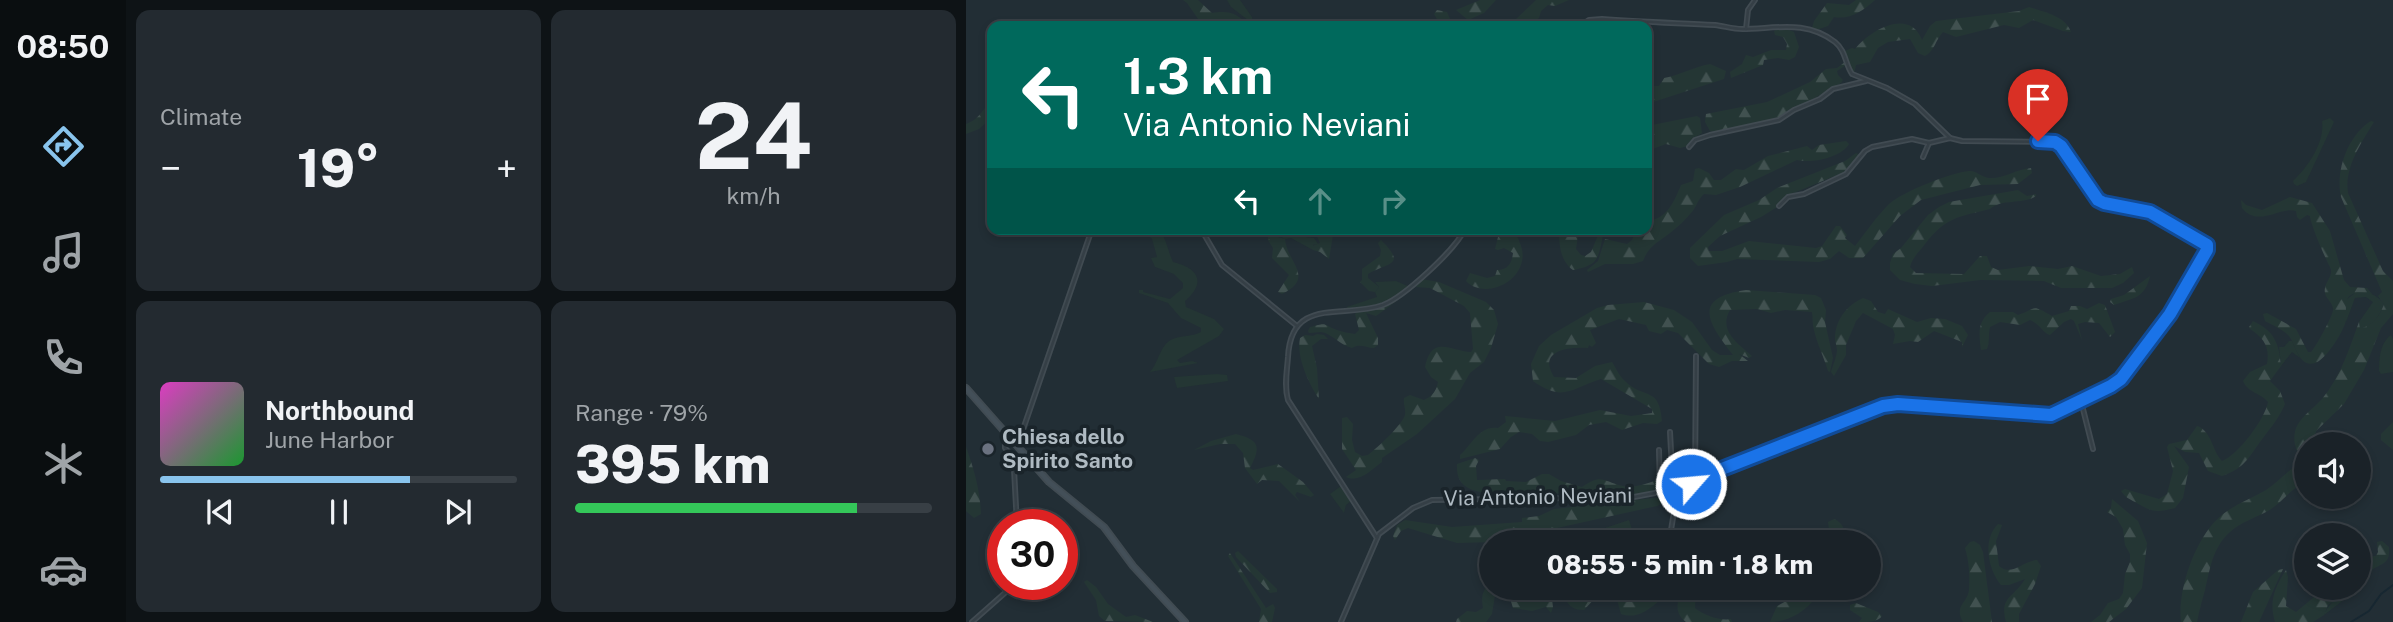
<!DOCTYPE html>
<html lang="en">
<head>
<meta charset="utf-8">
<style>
  body { margin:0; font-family:"Public Sans",sans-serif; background:#232a30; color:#f1f3f6; height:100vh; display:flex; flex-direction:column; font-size:26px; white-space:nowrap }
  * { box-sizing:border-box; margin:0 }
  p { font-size:23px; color:#9fa4a8 }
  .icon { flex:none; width:38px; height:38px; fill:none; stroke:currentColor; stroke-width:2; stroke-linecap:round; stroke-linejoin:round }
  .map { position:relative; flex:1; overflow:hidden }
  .drawer { display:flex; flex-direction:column; gap:10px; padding:10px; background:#0e1316; width:840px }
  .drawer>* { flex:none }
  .top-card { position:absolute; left:21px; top:21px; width:665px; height:214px; border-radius:14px; box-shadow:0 4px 10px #0003,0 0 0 2px #383f45; background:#00695c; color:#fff; overflow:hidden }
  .fabs { position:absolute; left:1328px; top:432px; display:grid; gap:14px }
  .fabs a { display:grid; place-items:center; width:77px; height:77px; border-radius:50%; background:#1a2228; box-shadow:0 4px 10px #0003,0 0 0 2px #383f45; font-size:35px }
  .speed { position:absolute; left:21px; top:509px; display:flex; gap:14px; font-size:35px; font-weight:700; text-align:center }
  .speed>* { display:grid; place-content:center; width:91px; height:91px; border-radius:50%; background:#1a2228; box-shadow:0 4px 10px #0003,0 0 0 2px #383f45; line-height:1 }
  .speed .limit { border:10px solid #d22; background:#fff; color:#111 }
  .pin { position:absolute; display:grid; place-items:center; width:60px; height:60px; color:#fff; margin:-72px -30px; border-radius:50% 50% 50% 0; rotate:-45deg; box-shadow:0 0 7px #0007 }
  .pin .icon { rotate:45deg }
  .me { position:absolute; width:77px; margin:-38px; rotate:63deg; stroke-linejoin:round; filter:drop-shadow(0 0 5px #0008) }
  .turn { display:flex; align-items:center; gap:24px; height:147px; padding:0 21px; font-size:32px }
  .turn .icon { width:91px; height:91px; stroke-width:2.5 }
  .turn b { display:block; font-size:49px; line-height:60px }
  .lanes { display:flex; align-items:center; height:66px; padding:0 21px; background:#0003; justify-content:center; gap:35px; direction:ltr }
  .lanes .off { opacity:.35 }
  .big { font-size:52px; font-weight:800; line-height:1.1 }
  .drawer .tile { flex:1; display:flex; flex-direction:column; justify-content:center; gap:10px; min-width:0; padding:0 24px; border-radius:14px; background:#232a30 }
  .drawer .dial { align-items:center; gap:0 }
  .dial b { font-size:91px; line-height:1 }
  .song { display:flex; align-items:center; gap:21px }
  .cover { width:84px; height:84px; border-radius:10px; background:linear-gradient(135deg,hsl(310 70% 55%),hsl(130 70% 35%)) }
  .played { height:7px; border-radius:4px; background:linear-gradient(90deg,#89c4ed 70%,#383f45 70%) }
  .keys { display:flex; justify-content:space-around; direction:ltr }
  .heat { display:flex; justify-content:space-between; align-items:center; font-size:38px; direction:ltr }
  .charge { height:10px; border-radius:5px; background:linear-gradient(90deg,#34c759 79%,#383f45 0) }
  .drawer .tiles { flex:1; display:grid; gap:10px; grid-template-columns:repeat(2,1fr) }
  .trip { position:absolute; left:513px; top:530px; width:402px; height:70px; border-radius:35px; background:#1a2228; box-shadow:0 4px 10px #0003,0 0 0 2px #383f45; font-weight:800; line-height:70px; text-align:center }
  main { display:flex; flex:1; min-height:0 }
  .tab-bar { display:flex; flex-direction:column; width:126px; justify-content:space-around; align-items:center; background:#0a0e10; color:#9fa4a8 }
  .tab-bar .icon { width:49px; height:49px }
  .tab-bar .on { color:#89c4ed }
  .tab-bar b { font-size:32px; color:#f1f3f6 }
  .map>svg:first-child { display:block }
</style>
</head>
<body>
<main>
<nav class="tab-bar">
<b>08:50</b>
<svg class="icon on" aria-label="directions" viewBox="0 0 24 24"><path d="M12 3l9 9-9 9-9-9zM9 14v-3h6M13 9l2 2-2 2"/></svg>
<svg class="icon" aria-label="music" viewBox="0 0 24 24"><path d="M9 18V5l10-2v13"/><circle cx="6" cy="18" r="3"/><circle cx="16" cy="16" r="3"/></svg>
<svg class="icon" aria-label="phone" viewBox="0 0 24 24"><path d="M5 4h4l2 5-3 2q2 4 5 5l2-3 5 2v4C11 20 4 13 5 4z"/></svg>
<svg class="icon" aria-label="climate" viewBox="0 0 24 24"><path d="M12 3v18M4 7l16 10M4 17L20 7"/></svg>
<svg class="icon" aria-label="car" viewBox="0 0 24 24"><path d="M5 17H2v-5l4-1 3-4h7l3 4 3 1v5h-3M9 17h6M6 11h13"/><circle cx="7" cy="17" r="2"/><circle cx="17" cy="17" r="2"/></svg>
</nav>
<section class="drawer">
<div class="tiles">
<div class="tile"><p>Climate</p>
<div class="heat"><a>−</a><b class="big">19°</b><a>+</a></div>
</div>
<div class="tile dial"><b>24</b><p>km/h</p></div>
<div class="tile">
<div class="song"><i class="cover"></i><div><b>Northbound</b><p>June Harbor</p></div></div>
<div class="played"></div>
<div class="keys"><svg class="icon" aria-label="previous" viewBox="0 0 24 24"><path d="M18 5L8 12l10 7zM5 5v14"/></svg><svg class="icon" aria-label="pause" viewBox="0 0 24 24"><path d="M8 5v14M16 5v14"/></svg><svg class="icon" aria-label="next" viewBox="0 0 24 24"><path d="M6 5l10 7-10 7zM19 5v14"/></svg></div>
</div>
<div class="tile"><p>Range · 79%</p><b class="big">395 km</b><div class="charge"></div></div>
</div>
</section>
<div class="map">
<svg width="1427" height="622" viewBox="0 0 1427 622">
  <defs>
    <pattern id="forest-firs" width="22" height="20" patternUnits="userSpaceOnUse" patternTransform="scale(1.75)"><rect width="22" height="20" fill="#243634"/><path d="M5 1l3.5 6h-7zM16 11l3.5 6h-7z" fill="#415150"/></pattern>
  </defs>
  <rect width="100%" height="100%" fill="#222e35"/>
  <g fill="#243634">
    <path d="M261 0H274L286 17 287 24 265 7Z"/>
    <path d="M1364 118 1368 122 1340 182 1331 186 1328 184 1327 181C1342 167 1359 142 1356 121Z"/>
    <path d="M176 229H193C200 238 202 251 207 262 232 268 241 282 219 301L220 307 248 319 258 329 253 336 211 360 214 363 226 361 232 363 184 372C193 362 194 344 207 339 216 335 226 337 235 332V328L215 318 202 303 173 293V290H177V292L204 299 217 288V283L208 274 189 267 185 258 191 257 186 239Z"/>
    <path d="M302 229H330L340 237 348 238 352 244 347 245V250L325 238 319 239 313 236 302 240Z"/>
    <path d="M430 281 444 287 415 304 381 309V307L411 297 409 292 413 287 409 282Z"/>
    <path d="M1390 292C1402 291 1411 295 1418 304 1414 316 1407 325 1394 330L1393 322 1407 302 1400 297 1389 298 1380 322V300Z"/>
    <path d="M1425 335 1427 339V372L1415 374 1413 371C1413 358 1414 343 1425 335Z"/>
    <path d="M1323 341H1326L1334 358 1326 352 1315 366 1313 347H1318Z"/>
    <path d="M251 374 261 375 262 381 211 388 208 377Z"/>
    <path d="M375 486 385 501 380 505 378 513 364 494Z"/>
    <path d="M663 520 668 536 644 542 639 528Z"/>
    <path d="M1393 583 1397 585 1358 615C1362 603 1380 588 1393 588Z"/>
  </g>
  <g fill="url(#forest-firs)">
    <path d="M217 0H232L246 13C263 10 271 13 283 26L261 19H257L252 26H237L221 3Z"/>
    <path d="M514 0H530L518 13 502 20 490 10Z"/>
    <path d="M570 0H603L589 6 582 5 575 11 573 18 559 26H546V23Z"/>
    <path d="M890 0H909C897 11 884 20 868 17L862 26 850 30 846 28 848 21 861 3 883 5Z"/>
    <path d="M1063 7C1078 12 1100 16 1105 32L1097 31 1067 20 1053 28 1038 25 990 37 977 32C970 39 968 52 959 56L952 53 944 39 922 42 912 48 904 62 890 65 888 74 885 70 879 51 886 48 889 49C905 29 944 8 956 40L964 26 970 21 1053 11Z"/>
    <path d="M471 10 481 12 487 26H475L468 14Z"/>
    <path d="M810 30H823L828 32 833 47 829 57 823 60 812 58 798 60 797 65 765 78 764 72 776 64 780 55 787 57 805 50H820L821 44 817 37 809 35 808 31Z"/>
    <path d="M879 62 880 65 871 71 872 75 877 80 875 83 812 119 750 133 744 131 739 122 740 114 801 102 844 82 860 69 871 68Z"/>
    <path d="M744 64 760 71 758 79 681 104V86H693L698 78C714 75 728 67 744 64Z"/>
    <path d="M26 102V117L13 129 0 134V124C17 117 13 111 26 102Z"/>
    <path d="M731 116 734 118 736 133 724 141 722 146 714 148 700 144 681 151V126Z"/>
    <path d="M1405 121 1408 122C1395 143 1378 168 1382 193L1417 271 1427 281V314L1415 328 1398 370 1378 404 1350 431 1347 444H1340V461C1329 454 1326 440 1330 428 1335 416 1348 408 1356 399 1375 376 1383 349 1393 322L1394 329C1407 325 1414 316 1418 304L1412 296 1416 292 1375 197C1369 171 1382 135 1405 121Z"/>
    <path d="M880 141 883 144C876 157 846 164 831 160L774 187 750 195 738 194C731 200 731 207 725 213 719 220 712 227 704 233 693 242 683 245 677 261L667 264H639L622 272 621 270 632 261 639 239 661 244 666 240 671 229H681V221C701 219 708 202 715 185L727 181 729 169 733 168 743 173 748 180H755L770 169 778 170 802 156 841 146 846 150 853 145Z"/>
    <path d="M890 153 894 155 881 171 825 194 816 204 795 217 754 236 742 247 743 251H756L783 241 850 248 856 246 870 226H874L881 235 879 238 889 246C900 232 911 216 923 204 936 192 986 172 1003 171 1010 170 1015 177 1023 178 1037 179 1051 169 1065 168L1066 173 1052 184 1014 185 955 200 934 216 897 258H883L873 251 864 259 853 262 771 259 761 262 732 266 724 258V248L758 215 793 200 811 188 879 161Z"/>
    <path d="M1052 190 1061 196 1070 194V196C1057 205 1037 198 1024 209 992 217 980 217 959 244 953 252 946 258 944 267L950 273 998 274 1014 256H1021L1025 267 1032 270 1063 266 1092 269 1106 266 1135 276 1154 274 1166 267 1168 273 1157 283 1146 288H1095L1078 281 1014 280 966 286 949 284 934 280 924 270V263L927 254 935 248 962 215 973 207 983 202Z"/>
    <path d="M1324 197 1346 203 1364 231 1378 280 1384 287 1401 288 1406 294C1399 294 1393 290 1385 295 1377 300 1381 311 1380 320 1378 331 1360 360 1349 363 1332 368 1330 343 1322 335 1316 329 1306 325 1299 321L1297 314 1301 313 1330 329 1342 352H1345C1349 348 1369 313 1367 308 1365 300 1357 297 1359 288 1360 281 1368 275 1364 267 1360 260 1344 223 1344 216L1341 215 1334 220 1331 217 1330 211C1314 206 1292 228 1276 208L1275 200 1280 205 1296 210Z"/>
    <path d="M348 229H366L367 235 363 259 354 252 347 250 346 246 354 243Z"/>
    <path d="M534 229H549C551 240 559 248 556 261 551 286 516 298 500 281L504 273 521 278 529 276 531 270C542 270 546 263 547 253L538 248 532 250 529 249Z"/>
    <path d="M593 229H613L610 249 615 255 619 256 625 252 633 233 637 235C632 259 633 265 607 270 594 261 593 244 593 229Z"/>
    <path d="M308 236 319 239C321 263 350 277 316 294L312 292 323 275 306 258 307 248 302 240Z"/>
    <path d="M415 240C441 266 423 262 402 274V278L413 287 409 292 403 291 394 282 396 280V269L414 256 415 250 412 243Z"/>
    <path d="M1184 276C1179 298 1168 298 1148 305L1144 302 1145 299 1158 295Z"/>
    <path d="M455 279 473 282 520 302 528 310 532 324 525 348 518 362 504 373 489 399 451 434 416 458V462C405 470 394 483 380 477L390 470 376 449V418L381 417 387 424 386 440 389 452 396 456 402 455C411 448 436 425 439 415 440 408 437 405 438 398L444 395 458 400C466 396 470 392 472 382L465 377 459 367C466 334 484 351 505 352L507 349 504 313 498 306 464 288 450 287Z"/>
    <path d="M780 290 849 295 855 298 860 310 859 322 867 358 864 372 862 371C858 357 851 344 848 330 846 324 847 318 846 312L819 310 805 313 791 309 764 310C752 331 772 343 786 356L783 358 773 354 782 361H766L753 367 743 364 712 333 701 330 695 334 683 331 680 325 653 319 624 330 630 343 626 347 623 345 622 348C603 347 571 350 588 377L610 378 629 366 646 362C650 368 653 376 659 381 678 400 693 385 696 421L691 424 677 423 656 430 640 422 623 425 610 435 582 442 574 441 566 434 553 432 545 437 534 449 494 459V455C506 445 513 425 532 428L540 422 539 416 589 421 634 410 665 416 686 413V409L635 379C605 388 598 403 567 381L565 364 573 346 585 335 631 308 642 305 678 302 708 310 726 322 746 350 754 355H767C743 324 724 298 780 290Z"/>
    <path d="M430 298 432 300 410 316 400 313 412 338V345L408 348C400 348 394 343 386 348 374 345 365 333 355 332 351 332 347 333 343 333L342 331 344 327C362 322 356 324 371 330 376 332 384 333 389 334L393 330 389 314 392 311 421 305Z"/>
    <path d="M897 298 905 301 912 312 919 314 922 309 951 322 965 318 979 319 996 326 1002 335 996 347V342L968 331 952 342 944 341 927 344 929 335 927 329 897 313 890 321 880 345V355L868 376 865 372C867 365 871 356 871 350 871 347 869 342 869 339 869 320 881 305 897 298Z"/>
    <path d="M1133 303 1139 305 1149 332 1144 337 1133 323 1119 322 1112 324 1116 340 1108 321 1105 319 1098 322 1084 335C1077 333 1074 324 1064 320L1054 325 1034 322 1024 327C1022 335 1024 342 1021 349L1015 350C1013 335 1011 322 1024 312H1047L1052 315C1071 308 1065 304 1086 316L1103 311 1105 306H1114L1121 309Z"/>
    <path d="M1287 321C1309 331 1313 344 1315 366L1304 381 1314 391 1319 404C1313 418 1306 426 1297 438 1283 456 1280 468 1256 476L1242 471 1233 453 1219 452 1208 446 1223 467 1217 498 1209 508C1189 513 1186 512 1169 502 1163 499 1159 497 1155 491L1159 489 1193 499 1201 494 1207 471 1201 447 1203 444 1221 440 1231 426C1246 431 1246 451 1256 461 1272 455 1299 419 1302 402 1295 393 1282 393 1277 381L1284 372 1301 364C1304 347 1298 338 1284 329L1283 327Z"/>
    <path d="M351 334 358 335 362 339H355L346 346 351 368 353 399C343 384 330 357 334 338L339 335 347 336Z"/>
    <path d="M1427 422V450L1415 440V434Z"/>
    <path d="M270 434C294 440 295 447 284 468L287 470 312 464 337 482 348 495 345 497 331 492 329 495 334 502 313 481 296 480 291 484 279 468 277 453 269 444H254L228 450 245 441Z"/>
    <path d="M0 447C8 469 14 490 15 514L8 518 0 511Z"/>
    <path d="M509 458 513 460 510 466 511 480 539 479 540 481 560 482 576 474H583L595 481 616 487C636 473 636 481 657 486 668 488 681 484 690 480H693V490L668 495 515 492C499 489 490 482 491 464Z"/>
    <path d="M1340 464V482C1325 488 1316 503 1302 511 1289 518 1275 522 1264 532 1246 548 1244 570 1239 590 1236 601 1233 611 1231 622H1215C1211 589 1230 535 1257 514 1270 504 1286 498 1300 490 1314 481 1323 466 1340 464Z"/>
    <path d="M696 497 700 499 699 502 691 506 527 542 491 543 442 528 435 531 429 540 427 536 431 525 439 520 486 527 556 522V518L573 516 588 509Z"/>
    <path d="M1146 499 1172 521 1181 543 1176 588 1160 609 1143 622H1125L1134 615 1142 603 1153 599 1157 593 1159 574 1164 562V554L1159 545 1157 529 1150 517 1141 512 1145 508Z"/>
    <path d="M868 519C878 523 880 533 881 542H865L862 522Z"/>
    <path d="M1032 524 1036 525 1030 541 1033 566C1046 577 1056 561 1071 560L1075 566 1069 584 1053 614V622H1040C1033 596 1048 598 1059 579L1043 585H1035C1022 569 1016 540 1032 524Z"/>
    <path d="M1008 541 1014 545 1017 552 1026 622H997C988 605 1001 604 1003 590 1004 576 1003 561 999 548L1004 542Z"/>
    <path d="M1416 541 1423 547C1425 568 1411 562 1402 574 1400 577 1399 582 1397 585L1393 583V564L1397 557 1410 556 1412 552 1411 542Z"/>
    <path d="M272 551 311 589V592L304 593 270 557 269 553Z"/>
    <path d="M264 553 300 608 307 604 309 608 306 622H293L295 609 262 556Z"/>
    <path d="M1317 569 1293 622H1275L1287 592 1312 570Z"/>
    <path d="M1320 570 1322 577 1320 606 1330 612 1359 588H1386L1362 605 1358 615 1347 622H1309C1303 602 1308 588 1320 570Z"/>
    <path d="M121 580 130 587 142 604 160 617 169 615 187 622 139 621 133 616 130 600 118 582Z"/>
    <path d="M525 583V588H553L565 600 572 597V588H588L585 592 587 607 585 613 580 607 566 611 547 608 543 595 537 590 529 595 526 614 520 622H490L491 619 501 611 510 612 517 608C515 597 516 590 525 583Z"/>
    <path d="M592 588H609L614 593 622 588H631L632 595 618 610C600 610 601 598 592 588Z"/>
    <path d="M651 588H666L667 596 671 600 677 599 685 588H730L729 608C737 615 754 621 765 619L766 622H720C710 615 710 605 714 594L710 589C691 598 679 622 655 614L650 596Z"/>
    <path d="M835 588 854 589C846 608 825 622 804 622L811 606 833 594Z"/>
    <path d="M890 603 912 612 916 616C912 622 902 622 893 622L896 618 884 610V605Z"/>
  </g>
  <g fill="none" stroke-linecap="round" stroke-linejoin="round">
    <path stroke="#172731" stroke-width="2" d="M1385 622 1403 611 1415 594 1427 585"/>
    <defs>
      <g id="street">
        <path d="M615 26 623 20 636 19C674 22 712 23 749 25 758 26 767 29 776 29 808 29 840 19 869 42 880 51 879 64 886 74L921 88 949 104 984 138"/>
        <path d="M780 29 782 10 789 0"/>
        <path d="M723 147 729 140 744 135 813 120 828 110 854 99 867 89 900 81"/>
        <path d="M813 206 822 197 838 194 880 174 899 151 906 147 946 139 963 143"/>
        <path d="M235 229 256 265 331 326"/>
        <path d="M1115 401 1127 449"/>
        <path d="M704 432 707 488"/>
        <path d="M44 440 39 444V448L50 460 48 469 51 525"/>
        <path d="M52 444 126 229"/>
        <path d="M693 450 694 492"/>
        <path d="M729 479 730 356"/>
        <path d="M411 538 322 400C318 386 321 371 322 357 325 296 377 319 417 305 438 297 489 250 499 229"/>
        <path d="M703 542 708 512 725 487V481"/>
        <path d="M6 622 49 584"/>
        <path d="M375 622 413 534 447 508 466 500 668 497 689 493 921 405 935 404 1076 415 1087 414 1099 409 1147 385 1158 376 1204 314 1241 249 1239 242 1184 212 1134 201 1126 193 1098 149 1090 142 996 141 984 138 963 143 957 157"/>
      </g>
      <path id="secondary" d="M0 388 83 482 138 527 167 566 219 622"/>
    </defs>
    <use href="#street" stroke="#414b52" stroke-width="6"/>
    <use href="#secondary" stroke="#414b52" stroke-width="8"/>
    <use href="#street" stroke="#353f46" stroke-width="2.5"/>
    <use href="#secondary" stroke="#434f58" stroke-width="4.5"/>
  </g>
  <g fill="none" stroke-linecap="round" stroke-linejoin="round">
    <defs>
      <path id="route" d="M725 484V481L917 406 932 404 1085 415 1145 386 1155 379 1204 314 1241 250V245L1184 212 1138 203 1132 200 1095 146 1089 142 1072 141"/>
    </defs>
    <use href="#route" stroke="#114b97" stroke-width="18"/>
    <use href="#route" stroke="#1a73e8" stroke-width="12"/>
  </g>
  <circle fill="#6b7280" stroke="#1a242a" stroke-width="2.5" cx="22" cy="449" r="7"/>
  <g text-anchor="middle" stroke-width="7" stroke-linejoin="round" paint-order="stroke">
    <g font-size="21" font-weight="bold" fill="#afbac2" stroke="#1a242a" text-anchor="start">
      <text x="36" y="444">Chiesa dello<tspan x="36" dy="24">Spirito Santo</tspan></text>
    </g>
    <g font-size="21" fill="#afbac2" stroke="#1a242a">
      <text transform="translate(572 497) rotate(-1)" y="7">Via Antonio Neviani</text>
    </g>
  </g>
</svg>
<div class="fabs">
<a><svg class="icon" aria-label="sound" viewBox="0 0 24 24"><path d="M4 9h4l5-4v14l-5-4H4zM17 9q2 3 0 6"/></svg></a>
<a><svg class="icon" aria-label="layers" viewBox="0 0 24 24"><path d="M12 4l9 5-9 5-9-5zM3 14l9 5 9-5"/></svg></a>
</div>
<div class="speed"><div class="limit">30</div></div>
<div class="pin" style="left:1072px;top:141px;background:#d93025"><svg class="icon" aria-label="arrive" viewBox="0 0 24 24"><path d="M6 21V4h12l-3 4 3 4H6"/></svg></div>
<svg class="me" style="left:725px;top:484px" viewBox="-20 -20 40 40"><circle r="17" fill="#1a73e8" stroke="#fff" stroke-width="3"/><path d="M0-11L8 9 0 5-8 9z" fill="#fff"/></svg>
<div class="trip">08:55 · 5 min · 1.8 km</div>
<div class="top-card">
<div class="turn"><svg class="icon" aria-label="left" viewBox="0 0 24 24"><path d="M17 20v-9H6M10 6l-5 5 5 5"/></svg><div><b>1.3 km</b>Via Antonio Neviani</div></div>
<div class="lanes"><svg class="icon" aria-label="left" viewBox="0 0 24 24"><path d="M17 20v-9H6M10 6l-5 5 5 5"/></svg><svg class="icon off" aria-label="ahead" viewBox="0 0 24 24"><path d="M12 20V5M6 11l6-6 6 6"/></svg><svg class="icon off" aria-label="right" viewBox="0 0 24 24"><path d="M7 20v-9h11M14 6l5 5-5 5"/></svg></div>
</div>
</div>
</main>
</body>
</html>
